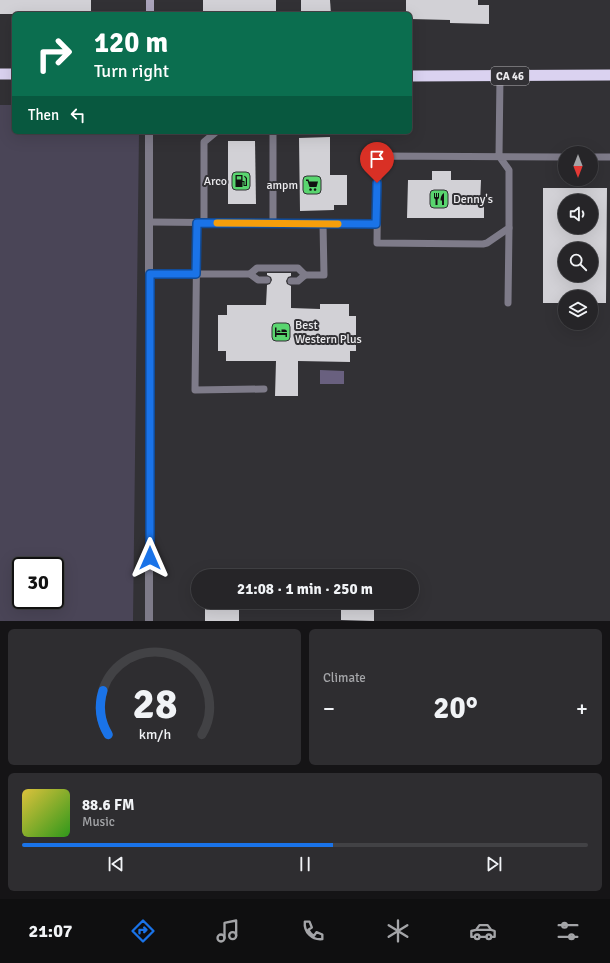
<!DOCTYPE html>
<html lang="en">
<head>
<meta charset="utf-8">
<style>
  body { margin:0; font-family:Signika,sans-serif; background:#2e2d30; color:#f1f3f6; height:100vh; display:flex; flex-direction:column; font-size:15px; white-space:nowrap }
  * { box-sizing:border-box; margin:0 }
  p { font-size:13px; color:#a4a5a8 }
  .icon { flex:none; width:22px; height:22px; fill:none; stroke:currentColor; stroke-width:2; stroke-linecap:round; stroke-linejoin:round }
  .map { position:relative; height:621px; overflow:hidden }
  .side { display:flex; flex-direction:column; gap:8px; padding:8px; background:#151416; flex:1 }
  .side>* { flex:none }
  .banner { position:absolute; left:12px; top:12px; width:400px; height:122px; border-radius:6px; box-shadow:0 4px 16px #0002,0 0 0 1px #424245; background:#0b6e4f; color:#fff; overflow:hidden }
  .needle { width:26px; rotate:180deg }
  .controls { position:absolute; left:558px; top:146px; display:grid; gap:8px }
  .controls a { display:grid; place-items:center; width:40px; height:40px; border-radius:50%; background:#262528; box-shadow:0 4px 16px #0002,0 0 0 1px #424245; font-size:20px }
  .speed { position:absolute; left:12px; top:557px; display:flex; gap:8px; font-size:20px; font-weight:700; text-align:center }
  .speed>* { display:grid; place-content:center; width:52px; height:52px; border-radius:50%; background:#262528; box-shadow:0 4px 16px #0002,0 0 0 1px #424245; line-height:1 }
  .speed .limit { border:2px solid #111; border-radius:6px; background:#fff; color:#111 }
  .pin { position:absolute; display:grid; place-items:center; width:34px; height:34px; color:#fff; margin:-41px -17px; border-radius:50% 50% 50% 0; rotate:-45deg; box-shadow:0 0 4px #0007 }
  .pin .icon { rotate:45deg }
  .me { position:absolute; width:44px; margin:-22px; rotate:0deg; stroke-linejoin:round; filter:drop-shadow(0 0 3px #0008) }
  .turn { display:flex; align-items:center; gap:14px; height:84px; padding:0 16px; font-size:18px }
  .turn .icon { width:52px; height:52px; stroke-width:2.5 }
  .turn b { display:block; font-size:28px; line-height:34px }
  .then { display:flex; align-items:center; height:38px; padding:0 16px; background:#0003; gap:8px; font-size:15px }
  .big { font-size:30px; font-weight:800; line-height:1.1 }
  .side .tile { flex:1; display:flex; flex-direction:column; justify-content:center; gap:6px; min-width:0; padding:0 14px; border-radius:6px; background:#2e2d30 }
  .side .dial { align-items:center; gap:0 }
  .dial svg { height:104px; overflow:visible; fill:none; stroke:#424245; stroke-width:7; stroke-linecap:round; text-anchor:middle }
  .dial text { fill:#f1f3f6; stroke:none }
  .song { display:flex; align-items:center; gap:12px }
  .cover { width:48px; height:48px; border-radius:6px; background:linear-gradient(135deg,hsl(50 70% 55%),hsl(110 70% 35%)) }
  .played { height:4px; border-radius:2px; background:linear-gradient(90deg,#1a73e8 55%,#424245 55%) }
  .keys { display:flex; justify-content:space-around; direction:ltr }
  .heat { display:flex; justify-content:space-between; align-items:center; font-size:22px; direction:ltr }
  .side .tiles { flex:1; display:grid; gap:8px; grid-template-columns:1fr 1fr }
  .tile:last-child { grid-column:span 2 }
  .trip { position:absolute; left:191px; top:569px; width:228px; height:40px; border-radius:20px; background:#262528; box-shadow:0 4px 16px #0002,0 0 0 1px #424245; font-weight:800; line-height:40px; text-align:center }
  .menu { display:flex; height:64px; justify-content:space-around; align-items:center; background:#0f0f10; color:#a4a5a8 }
  .menu .icon { width:28px; height:28px }
  .menu .on { color:#1a73e8 }
  .menu b { font-size:18px; color:#f1f3f6 }
  .map>svg:first-child { display:block }
</style>
</head>
<body>
<div class="map">
<svg width="610" height="621" viewBox="0 0 610 621">
  <rect width="100%" height="100%" fill="#323135"/>
  <path fill="#4a4557" fill-rule="evenodd" d="M0 105H14V132H139L133 621H0ZM21 566H55V600H21Z"/>
  <path fill="#69607f" d="M320 370 344 371V384H320Z"/>
  <g fill="#d2d1d6" fill-rule="evenodd">
    <rect x="0" y="0" width="91" height="14"/>
    <rect x="203" y="0" width="73" height="14"/>
    <path d="M301 0H330L331 14H301Z"/>
    <path d="M406 0H478V5H489V24L450 23V20L410 19V14H406Z"/>
    <path d="M330 137V175H347V205H334V210L300 211 299 138Z"/>
    <path d="M228 141H255L256 204H228Z"/>
    <path d="M432 171H451V180H481L480 204H484V218H407L408 180H432Z"/>
    <path d="M543 188H607L606 303H591V297H565V303H543ZM565 201H591V227H565ZM565 249H591V275H565Z"/>
    <path d="M267 273H291V276L288 277 286 281 287 284 291 286V308L320 309V304H349V316H356V351H350V362L298 361V396H275L276 361H226V351H218V315H227V305H266L267 285 270 284 272 280 271 277 267 275Z"/>
    <rect x="205" y="606" width="34" height="15"/>
    <path d="M341 606H374V621L341 620Z"/>
  </g>
  <g fill="none" stroke-linecap="round" stroke-linejoin="round">
    <g stroke="#7e7b89" stroke-width="7">
      <path d="M500 76 499 156 509 170V228L487 243 483 244 377 243 378 156 565 157"/>
      <path d="M273 132V224"/>
      <path d="M591 157H610"/>
      <path d="M150 222 377 224"/>
      <path d="M197 223 195 390 264 389"/>
      <path d="M204 223V142L216 132"/>
      <path d="M150 274H250L258 280H267"/>
      <path d="M250 274 257 268H298L305 275"/>
      <path d="M291 281H298L305 275H324L323 224"/>
      <path d="M508 303 509 228"/>
    </g>
    <path stroke="#7e7b89" stroke-width="8" d="M149 621V132"/>
    <path stroke="#aaa4bb" stroke-width="8" d="M150 14V0"/>
    <g stroke="#dad2f0" stroke-width="11">
      <path d="M0 74H14"/>
      <path d="M410 76 610 75"/>
    </g>
  </g>
  <g fill="none" stroke-linecap="round" stroke-linejoin="round">
    <defs>
      <path id="route" d="M150 558V274H196L197 223 376 224 377 183"/>
    </defs>
    <use href="#route" stroke="#114b97" stroke-width="10"/>
    <use href="#route" stroke="#1a73e8" stroke-width="7"/>
    <path stroke="#f59e0b" stroke-width="7" d="M217 223 338 224"/>
  </g>
  <defs>
    <symbol id="fuel-square" viewBox="-11 -11 22 22"><rect x="-9" y="-9" width="18" height="18" rx="4" fill="#59d56f" stroke="#323135"/><path d="M-5.5-6h7V0h2V4h1.3V-2.5L3-4.5l.8-.8L6-3V5H2.5V1h-1V6h-7ZM-4.2-4.7v3.2H.2V-4.7Z" fill="#111"/></symbol>
    <symbol id="supermarket-square" viewBox="-11 -11 22 22"><rect x="-9" y="-9" width="18" height="18" rx="4" fill="#59d56f" stroke="#323135"/><path d="M-6-5.5h2.5l.6 2H6L4.5 2H-2.5L-4.4-4H-6ZM-1.5 3.2a1.3 1.3 0 1 0 .1 0ZM3 3.2a1.3 1.3 0 1 0 .1 0Z" fill="#111"/></symbol>
    <symbol id="restaurant-square" viewBox="-11 -11 22 22"><rect x="-9" y="-9" width="18" height="18" rx="4" fill="#59d56f" stroke="#323135"/><path d="M-5-6h1v4h1v-4h1v4h1v-4h1v5L-1.5 .5V6h-2V.5L-5-1ZM5-6V6H3V1.5H1.5Q1.5-4 5-6Z" fill="#111"/></symbol>
    <symbol id="hotel-square" viewBox="-11 -11 22 22"><rect x="-9" y="-9" width="18" height="18" rx="4" fill="#59d56f" stroke="#323135"/><path d="M-6-4.5h1.5V1H6V5H4.5V3h-9V5H-6ZM-4 0a1.8 1.8 0 1 1 3.6 0ZM.5 0V-2.5h3Q6-2.5 6 0Z" fill="#111"/></symbol>
  </defs>
  <g fill-rule="evenodd">
    <use href="#fuel-square" x="230" y="170" width="22" height="22"/>
    <use href="#supermarket-square" x="301" y="174" width="22" height="22"/>
    <use href="#restaurant-square" x="428" y="188" width="22" height="22"/>
    <use href="#hotel-square" x="270" y="321" width="22" height="22"/>
  </g>
  <g text-anchor="middle" stroke-width="4" stroke-linejoin="round" paint-order="stroke">
    <rect fill="#323135" stroke="#b5b4b7" stroke-width="1" x="491" y="67" width="38" height="18" rx="3"/>
    <g font-size="11" font-weight="bold" fill="#edecef">
      <text x="510" y="80">CA 46</text>
    </g>
    <g font-size="12" fill="#edecef" stroke="#323135" text-anchor="end">
      <text x="227" y="185">Arco</text>
      <text x="298" y="189">ampm</text>
      <text x="453" y="203" text-anchor="start">Denny's</text>
      <text x="295" y="329" text-anchor="start">Best<tspan x="295" dy="14">Western Plus</tspan></text>
    </g>
  </g>
</svg>
<div class="controls">
<a><svg class="needle" viewBox="-14 -14 28 28"><path d="M0-13l5 13h-10z" fill="#e53935"/><path d="M0 13l5-13h-10z" fill="#a4a5a8"/></svg></a>
<a><svg class="icon" aria-label="sound" viewBox="0 0 24 24"><path d="M4 9h4l5-4v14l-5-4H4zM17 9q2 3 0 6"/></svg></a>
<a><svg class="icon" aria-label="search" viewBox="0 0 24 24"><circle cx="10" cy="10" r="6"/><path d="M15 15l6 6"/></svg></a>
<a><svg class="icon" aria-label="layers" viewBox="0 0 24 24"><path d="M12 4l9 5-9 5-9-5zM3 14l9 5 9-5"/></svg></a>
</div>
<div class="speed"><div class="limit">30</div></div>
<div class="pin" style="left:377px;top:183px;background:#d93025"><svg class="icon" aria-label="arrive" viewBox="0 0 24 24"><path d="M6 21V4h12l-3 4 3 4H6"/></svg></div>
<svg class="me" style="left:150px;top:558px" viewBox="-20 -20 40 40"><path d="M0-17L14 15 0 8-14 15z" fill="#1a73e8" stroke="#fff" stroke-width="4"/></svg>
<div class="trip">21:08 · 1 min · 250 m</div>
<div class="banner">
<div class="turn"><svg class="icon" aria-label="right" viewBox="0 0 24 24"><path d="M7 20v-9h11M14 6l5 5-5 5"/></svg><div><b>120 m</b>Turn right</div></div>
<div class="then">Then<svg class="icon" aria-label="left" viewBox="0 0 24 24"><path d="M17 20v-9H6M10 6l-5 5 5 5"/></svg></div>
</div>
</div>
<section class="side">
<div class="tiles">
<div class="tile dial"><svg viewBox="0 0 100 80">
<path d="M14 69A42 42 0 1 1 86 69"/>
<path d="M14 69A42 42 0 0 1 10 35" stroke="#1a73e8"/>
<text x="50" y="56" font-size="32" font-weight="700">28</text>
<text x="50" y="72" font-size="11">km/h</text>
</svg></div>
<div class="tile"><p>Climate</p>
<div class="heat"><a>−</a><b class="big">20°</b><a>+</a></div>
</div>
<div class="tile">
<div class="song"><i class="cover"></i><div><b>88.6 FM</b><p>Music</p></div></div>
<div class="played"></div>
<div class="keys"><svg class="icon" aria-label="previous" viewBox="0 0 24 24"><path d="M18 5L8 12l10 7zM5 5v14"/></svg><svg class="icon" aria-label="pause" viewBox="0 0 24 24"><path d="M8 5v14M16 5v14"/></svg><svg class="icon" aria-label="next" viewBox="0 0 24 24"><path d="M6 5l10 7-10 7zM19 5v14"/></svg></div>
</div>
</div>
</section>
<nav class="menu">
<b>21:07</b>
<svg class="icon on" aria-label="directions" viewBox="0 0 24 24"><path d="M12 3l9 9-9 9-9-9zM9 14v-3h6M13 9l2 2-2 2"/></svg>
<svg class="icon" aria-label="music" viewBox="0 0 24 24"><path d="M9 18V5l10-2v13"/><circle cx="6" cy="18" r="3"/><circle cx="16" cy="16" r="3"/></svg>
<svg class="icon" aria-label="phone" viewBox="0 0 24 24"><path d="M5 4h4l2 5-3 2q2 4 5 5l2-3 5 2v4C11 20 4 13 5 4z"/></svg>
<svg class="icon" aria-label="climate" viewBox="0 0 24 24"><path d="M12 3v18M4 7l16 10M4 17L20 7"/></svg>
<svg class="icon" aria-label="car" viewBox="0 0 24 24"><path d="M5 17H2v-5l4-1 3-4h7l3 4 3 1v5h-3M9 17h6M6 11h13"/><circle cx="7" cy="17" r="2"/><circle cx="17" cy="17" r="2"/></svg>
<svg class="icon" aria-label="filters" viewBox="0 0 24 24"><path d="M4 7h16M4 17h16"/><circle cx="9" cy="7" r="2"/><circle cx="15" cy="17" r="2"/></svg>
</nav>
</body>
</html>
